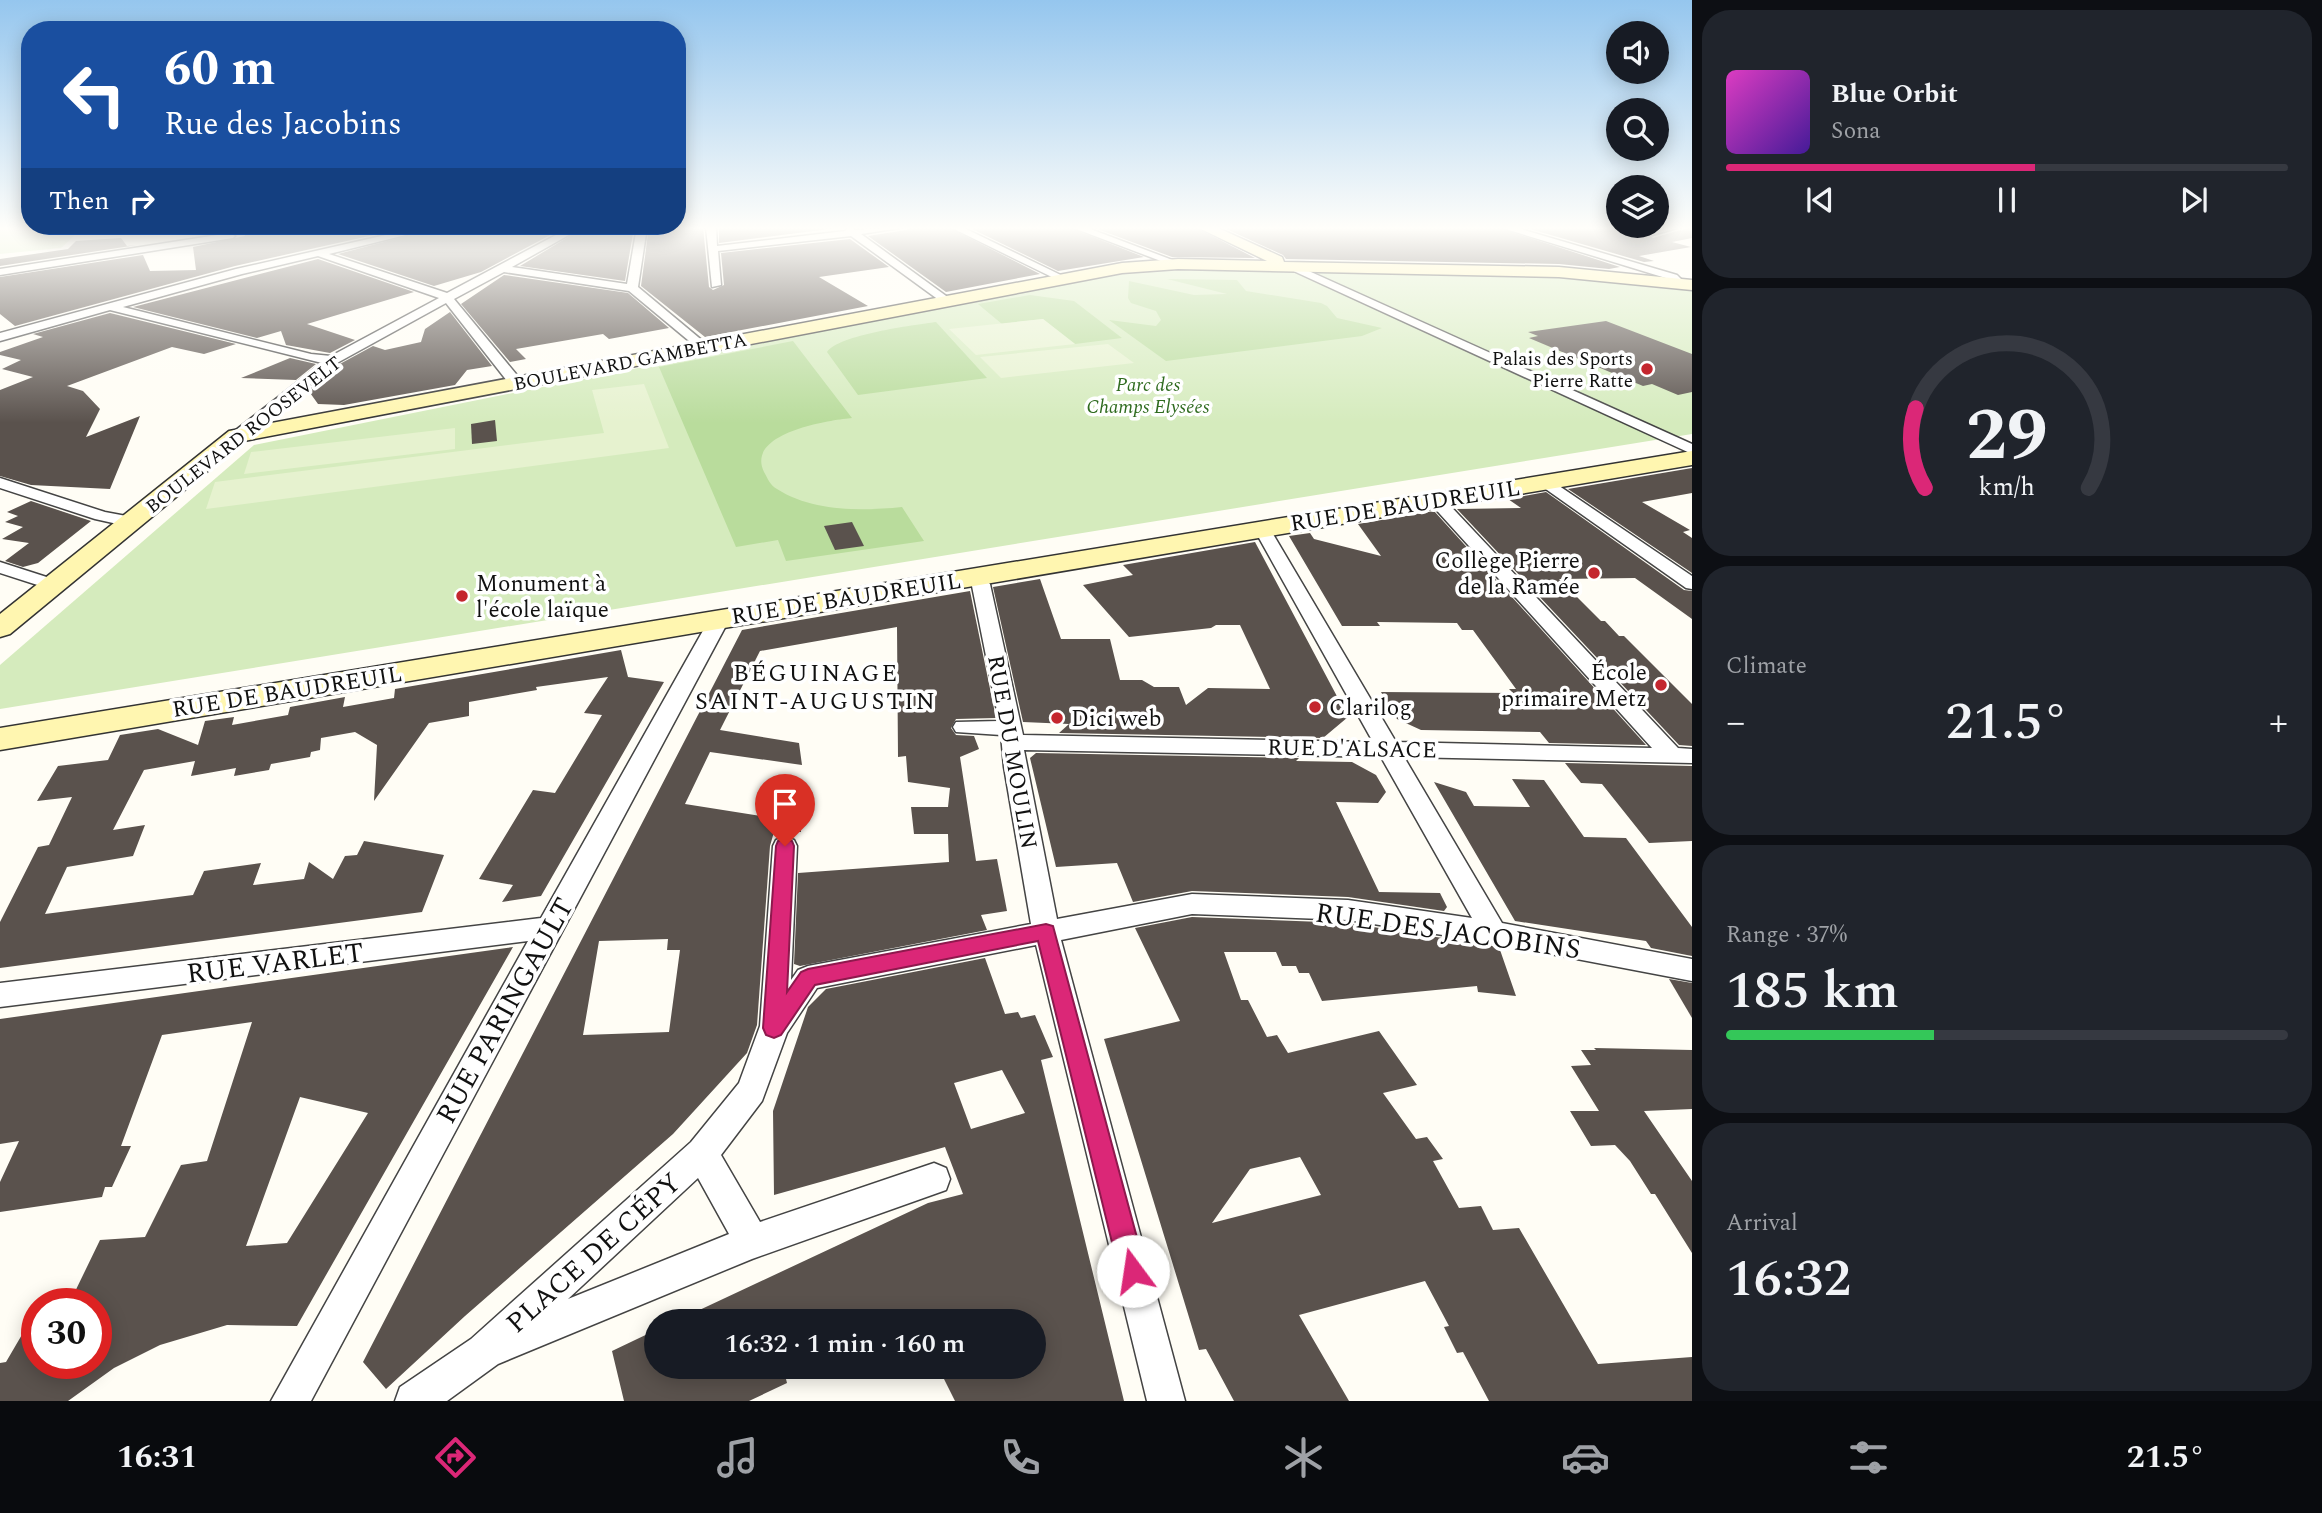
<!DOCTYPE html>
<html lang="en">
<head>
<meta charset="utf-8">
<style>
  body { margin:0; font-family:Spectral,serif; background:#20242c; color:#f1f3f6; height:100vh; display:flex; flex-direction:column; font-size:26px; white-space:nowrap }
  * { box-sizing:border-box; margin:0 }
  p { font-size:23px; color:#9ea1a6 }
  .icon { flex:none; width:38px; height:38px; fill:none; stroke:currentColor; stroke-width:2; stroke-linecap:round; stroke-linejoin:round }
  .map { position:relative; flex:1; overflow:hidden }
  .sheet { display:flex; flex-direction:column; gap:10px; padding:10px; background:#0d0f14; width:630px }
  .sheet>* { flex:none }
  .top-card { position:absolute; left:21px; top:21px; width:665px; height:214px; border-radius:28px; box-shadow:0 4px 18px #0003; background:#1a4fa0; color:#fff; overflow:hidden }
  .controls { position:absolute; left:1606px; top:21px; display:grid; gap:14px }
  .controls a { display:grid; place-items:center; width:63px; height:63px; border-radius:50%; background:#171b24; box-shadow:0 4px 18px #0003; font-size:35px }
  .speed { position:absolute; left:21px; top:1288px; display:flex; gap:14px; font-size:35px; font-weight:700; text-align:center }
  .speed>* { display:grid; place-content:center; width:91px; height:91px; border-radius:50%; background:#171b24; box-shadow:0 4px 18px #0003; line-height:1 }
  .speed .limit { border:10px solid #d22; background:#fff; color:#111 }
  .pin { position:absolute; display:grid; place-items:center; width:60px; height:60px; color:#fff; margin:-72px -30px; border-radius:50% 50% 50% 0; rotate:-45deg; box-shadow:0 0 7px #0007 }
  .pin .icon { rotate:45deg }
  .me { position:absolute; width:77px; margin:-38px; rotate:346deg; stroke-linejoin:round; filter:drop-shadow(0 0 5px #0008) }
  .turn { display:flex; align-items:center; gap:24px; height:147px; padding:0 28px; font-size:32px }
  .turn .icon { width:91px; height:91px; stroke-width:2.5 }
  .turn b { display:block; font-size:49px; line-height:60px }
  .then { display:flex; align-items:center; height:66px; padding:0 28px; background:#0003; gap:14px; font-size:26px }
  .big { font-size:52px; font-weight:600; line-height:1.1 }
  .sheet .card { flex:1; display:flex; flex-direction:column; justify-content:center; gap:10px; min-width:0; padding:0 24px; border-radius:28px; background:#20242c }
  .sheet .dial { align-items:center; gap:0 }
  .dial svg { height:182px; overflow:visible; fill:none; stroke:#363941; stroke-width:7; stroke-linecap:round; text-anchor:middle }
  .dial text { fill:#f1f3f6; stroke:none }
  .song { display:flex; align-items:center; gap:21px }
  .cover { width:84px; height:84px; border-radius:10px; background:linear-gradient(135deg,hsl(310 70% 55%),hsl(260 70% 35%)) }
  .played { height:7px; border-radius:4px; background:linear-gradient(90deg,#db2777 55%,#363941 55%) }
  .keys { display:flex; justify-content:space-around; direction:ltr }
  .heat { display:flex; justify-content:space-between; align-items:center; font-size:38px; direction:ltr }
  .charge { height:10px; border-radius:5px; background:linear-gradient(90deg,#34c759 37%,#363941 0) }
  .trip { position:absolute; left:644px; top:1309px; width:402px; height:70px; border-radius:35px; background:#171b24; box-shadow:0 4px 18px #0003; font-weight:600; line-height:70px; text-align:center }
  .menu { display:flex; height:112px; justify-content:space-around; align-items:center; background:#090b0e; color:#9ea1a6 }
  .menu .icon { width:49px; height:49px }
  .menu .selected { color:#db2777 }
  .menu b { font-size:32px; color:#f1f3f6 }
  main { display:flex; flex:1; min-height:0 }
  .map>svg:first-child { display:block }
</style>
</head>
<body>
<main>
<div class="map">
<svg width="1692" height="1401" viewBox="0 0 1692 1401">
  <rect width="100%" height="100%" fill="#fffdf5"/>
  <g fill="#d5ebbd">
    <path d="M0 227H84L61 248 0 254Z"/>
    <path d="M1152 268 1546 275 1692 289V434L0 709V665L254 445 1071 281Z"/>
  </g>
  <g fill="#b9dc9c">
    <path d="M1167 279 1237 280 1246 291 1321 303 1327 306 1337 318 1382 328 1362 336 1166 361 1109 320 1156 326 1161 320 1156 311 1131 303 1128 298 1129 281 1194 295 1227 294Z"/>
    <path d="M1030 295 1074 301 1122 338 1075 344 1043 319 1002 324 978 304Z"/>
    <path d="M936 322 987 378 858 395 827 352C838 335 914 325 936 322Z"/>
    <path d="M793 341 852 418C829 420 745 433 764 472 768 479 770 485 777 489 813 512 862 511 902 507L924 541 786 561 778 540 736 547 659 367Z"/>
  </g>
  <g fill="#e6f2cf">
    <path d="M1043 319 1075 344 976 355 949 329Z"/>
    <path d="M1108 344 1134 363 1001 378 980 357Z"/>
    <path d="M644 384 669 448 206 509 215 482 604 433 592 390Z"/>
    <path d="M455 428V449L244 474 251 452Z"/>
  </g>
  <g fill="#5a524d" fill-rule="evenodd">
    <path d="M242 227H409L235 266 15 326 0 314V277L143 255 150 271 196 270 193 247 245 236Z"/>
    <path d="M441 227H565L481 272 434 286 338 254Z"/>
    <path d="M585 227H634L625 281 520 266Z"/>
    <path d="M649 227H703L709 287 713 290 724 285 721 253 850 239 889 267 819 277 868 306 705 337 641 286Z"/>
    <path d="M719 227H845L719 243Z"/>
    <path d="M909 227H948L1040 274 946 292 868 236 906 230Z"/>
    <path d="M968 227H1068L1144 257 1058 271Z"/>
    <path d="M1092 227H1195L1255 258 1172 257Z"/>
    <path d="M1222 227H1496L1620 267 1609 269 1559 264 1286 259 1283 255Z"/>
    <path d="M1523 227H1654L1645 231 1653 238 1691 227 1692 238 1672 242 1691 247 1639 256 1654 261 1644 262Z"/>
    <path d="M121 238 127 246 137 245 0 266V259L68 249 76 241Z"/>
    <path d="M318 259 414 292 307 324 355 340 330 353 286 345 281 331 257 338 133 307Z"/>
    <path d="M504 275 628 293 669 328 609 339 603 334 516 349 526 359 510 362 461 304Z"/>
    <path d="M450 312 492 366 467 370 455 385 344 405 318 404 308 390 338 365 373 346 385 350 421 342 425 329Z"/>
    <path d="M110 313 236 344 204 354 172 347 67 386 83 391 100 409 86 437 140 416 110 489 31 485 0 476V390L33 377 2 369 21 360 0 355V352L43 337 33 334Z"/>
    <path d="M1606 321 1692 354V392L1678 395 1652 384 1643 386 1529 338 1538 336 1528 332Z"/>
    <path d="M290 358 316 364 296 380 241 378Z"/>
    <path d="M495 420 497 441 472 444 471 424Z"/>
    <path d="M1692 468V493L1642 502 1690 530 1683 532 1692 538V573L1568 489Z"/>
    <path d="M1546 492 1684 590 1692 591V619L1635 578 1559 579 1601 621H1605L1619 636H1624L1692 704V746L1679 745 1457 509 1521 508 1508 499Z"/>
    <path d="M31 501 91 521 38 563 23 567 5 561 29 543 2 539 23 527 5 522 18 516 7 512Z"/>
    <path d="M1434 511 1646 745 1549 743 1540 732 1421 730 1397 719 1381 692 1513 693 1509 689H1516L1473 630H1462L1457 623 1377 622 1380 626H1342L1289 536 1310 533 1314 539 1381 556 1358 524Z"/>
    <path d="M852 522 864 546 835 550 824 526Z"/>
    <path d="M1255 542 1348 717 1323 738 1059 733 1069 724 1023 722 993 587 1040 579 1061 639H1110L1120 680H1142L1154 687H1179L1186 705 1208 688 1270 689 1240 625H1216L1211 628 1129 637 1083 585 1133 575 1123 565Z"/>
    <path d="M970 591 996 718 956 719 951 728 956 735 974 736 979 749 960 757 976 861 997 859 1007 911 981 915 987 930 800 966 794 964 798 873 949 862 948 834H914L911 807H948L950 788 908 782 906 756 898 757 897 627 760 651 720 730 799 743 802 765 710 752 685 804 767 817 788 807H801V832H774L770 846 757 1025 747 1053 673 1134 465 1316 386 1389 363 1362 742 630ZM668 939 667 950H680L669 1032 583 1035 599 941Z"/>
    <path d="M621 650 628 677 664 682 541 896 502 902 513 885 479 879 533 790 555 793 602 715 584 713 608 677 536 687 537 690 469 702V716L429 723 374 801 377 745 355 732 321 738 320 750 311 752 310 757 271 764 269 770 234 776 236 768 191 776 195 761 144 770 113 830 145 825 133 856 67 867 45 914 193 895 204 871 261 863 253 885 304 879 309 862 333 879 345 856 357 855 364 841 444 855 422 912 0 968V922L38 847 49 845 72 797 37 801 58 766 108 760 120 735 158 729 198 745 205 721 234 717 232 725 288 715 290 707 345 697 343 707 394 698 395 689Z"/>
    <path d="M1036 753 1299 758 1296 761 1352 762 1376 775 1386 792 1378 803 1336 802 1379 892 1440 893 1447 907 1444 911 1348 897 1192 891 1133 902 1117 863 1056 867 1030 758Z"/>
    <path d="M1565 763 1692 766V841L1649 843 1602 784 1581 783Z"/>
    <path d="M1512 779 1544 780 1584 837 1626 838 1692 927V956L1651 948 1646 941 1515 921 1434 782 1466 792 1474 806 1530 807Z"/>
    <path d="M1192 917 1348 923 1499 947 1516 996 1478 992 1477 986 1322 1001 1309 973H1299L1296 966H1282L1276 952H1224L1241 1000H1248L1267 1037 1277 1035 1288 1053 1379 1031 1417 1085 1383 1093 1416 1139 1427 1137 1443 1159 1433 1161 1459 1208 1481 1206 1493 1230 1519 1228 1598 1364 1692 1357V1401H1489L1463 1352 1457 1353 1444 1327 1449 1326 1425 1281 1299 1315 1349 1401H1234L1206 1349 1199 1350 1104 1039 1180 1021 1135 928ZM1300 1157 1321 1195 1212 1223 1250 1169Z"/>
    <path d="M513 947 297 1326 227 1325 160 1345 114 1368 68 1401H0V1363L6 1362 37 1309V1363H96V1304H69L100 1240 145 1237 181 1165 207 1161 252 1022 162 1035 121 1146H131L112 1187H105L102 1197 0 1212V1182L19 1141 0 1144V1019ZM300 1097 368 1113 287 1243 246 1246Z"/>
    <path d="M985 958 1005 1014 1018 1012 1021 1018 1035 1015 1053 1057 1041 1060 1124 1401H955L938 1367H1034V1321H676L928 1203 963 1194 945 1147 774 1195 773 1111 808 1007 826 989ZM1002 1070 1025 1113 971 1129 954 1083Z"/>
    <path d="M1669 979 1692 983V1018Z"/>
    <path d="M1594 1048 1692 1050V1109L1644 1111 1692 1181V1253L1655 1194H1651L1630 1161 1615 1145 1591 1146 1570 1111H1599L1571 1066 1591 1065 1581 1050H1596Z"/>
    <path d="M656 1330V1367H783L787 1383 749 1401H624L612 1351Z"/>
  </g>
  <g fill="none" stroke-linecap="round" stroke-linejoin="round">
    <defs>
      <g id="street">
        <path d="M421 227H438L329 254 447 293 571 227H583L512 267 627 284 637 227H647L638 287 710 347 700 350 629 291 504 272 454 299 521 380V386H511L446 303 337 363 242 439H232L230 436 232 433 322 363 110 310 0 341V333L236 269ZM318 256 439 298 331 356 311 354 123 307 242 274Z"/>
        <path d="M706 227H716L717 246 845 231 849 227 855 230 906 227 861 234 953 301 943 303 851 236 718 251 721 285 712 287Z"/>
        <path d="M950 227H962L1069 279 1060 281Z"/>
        <path d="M1071 227H1085L1183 264 1174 266Z"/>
        <path d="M1499 227H1514L1677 275 1685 283 1676 285 1669 279Z"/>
        <path d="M1663 227H1681L1652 235 1647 232Z"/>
        <path d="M230 233 235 236 233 238 0 275V269Z"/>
        <path d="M1291 263 1692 444V454L1287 268 1286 266Z"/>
        <path d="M1546 477 1692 576V589L1686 588 1540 485 1538 482Z"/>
        <path d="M0 478 105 512 137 518 139 522 131 527 95 519 0 488Z"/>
        <path d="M1436 495 1442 497 1678 748 1692 749V763L1404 757 1502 923 1692 959V981L1493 943 1348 920 1192 914 1061 940 1185 1401H1147L1036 945 817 988 787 1033 762 1101 721 1155 760 1222 934 1163 946 1168 950 1179 946 1190 752 1259 498 1364 447 1401H395L400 1387 471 1339 691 1142 739 1083 760 1026 773 846 776 840 785 837 794 840 797 846 791 980 798 970 808 966 1031 924 1004 767 1001 735 956 732 953 727 956 722 999 721 972 586 963 577 966 573H978L990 584 1023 735 1373 742 1254 529 1262 524 1270 529 1396 742 1652 748 1430 503 1428 500ZM1024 750 1381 757 1472 918 1348 900 1192 894 1057 919ZM698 1178 729 1234 568 1299Z"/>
        <path d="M0 562 59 581 62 585 53 590 0 573Z"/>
        <path d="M719 614 729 620 311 1401H271L528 941 0 1007V983L541 918 709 620Z"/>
      </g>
      <g id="secondary">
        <path d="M1197 227H1216L1282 257 1284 262 1559 267 1692 280V290L1559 277 1178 269 1122 273 244 441 10 634 0 637V614L229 431 1122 263 1178 259 1267 261Z"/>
        <path d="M1692 451V465L0 750V728Z"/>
      </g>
    </defs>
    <use href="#street" stroke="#444" stroke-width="3"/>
    <use href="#secondary" stroke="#333" stroke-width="3"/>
    <use href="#street" fill="#fff" fill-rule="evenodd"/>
    <use href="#secondary" fill="#fff6b0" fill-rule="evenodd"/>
  </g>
  <linearGradient id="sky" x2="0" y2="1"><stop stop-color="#95c6ee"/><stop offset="0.54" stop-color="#fffefa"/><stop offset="1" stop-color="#fffefa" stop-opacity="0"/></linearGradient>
  <rect width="1692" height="423" fill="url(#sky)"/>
  <path fill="#db2777" stroke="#8e194d" stroke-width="2" d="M785 839 792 841 794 846 787 992 801 972 808 969 1046 924 1053 926 1146 1271 1142 1280 1133 1284 1123 1280 1119 1271 1038 941 815 985 781 1035 774 1038 766 1035 763 1028 776 846 778 841Z"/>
  <g fill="#c4262e" stroke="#fff" stroke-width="2.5">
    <circle cx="1647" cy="369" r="7"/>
    <circle cx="1594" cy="573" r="7"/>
    <circle cx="462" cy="596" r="7"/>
    <circle cx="1661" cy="685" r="7"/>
    <circle cx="1315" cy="707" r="7"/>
    <circle cx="1057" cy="718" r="7"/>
  </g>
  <g text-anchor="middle" stroke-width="7" stroke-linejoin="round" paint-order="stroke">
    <g font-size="19" fill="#111" stroke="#fff" text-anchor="end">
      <text x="1633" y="365">Palais des Sports<tspan x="1633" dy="22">Pierre Ratte</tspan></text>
    </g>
    <g font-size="19" fill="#111" stroke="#fff">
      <text transform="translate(630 361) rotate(-11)" y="7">BOULEVARD GAMBETTA</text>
      <text transform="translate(243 434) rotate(-38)" y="7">BOULEVARD ROOSEVELT</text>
    </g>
    <g font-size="19" font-style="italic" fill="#2f6b1f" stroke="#fff">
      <text x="1148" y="391">Parc des<tspan x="1148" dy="22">Champs Elysées</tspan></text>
    </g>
    <g font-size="23" fill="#111" stroke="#fff">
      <text transform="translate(1405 505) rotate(-9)" y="8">RUE DE BAUDREUIL</text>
      <text transform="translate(846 598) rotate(-9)" y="8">RUE DE BAUDREUIL</text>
      <text transform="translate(287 691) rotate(-9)" y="8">RUE DE BAUDREUIL</text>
      <text transform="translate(1352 748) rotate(1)" y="8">RUE D'ALSACE</text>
      <text transform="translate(1013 752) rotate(80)" y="8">RUE DU MOULIN</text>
    </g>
    <g font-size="23" fill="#111" stroke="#fff" text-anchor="start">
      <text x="1580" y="568" text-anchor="end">Collège Pierre<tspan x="1580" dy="26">de la Ramée</tspan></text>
      <text x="476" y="591">Monument à<tspan x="476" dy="26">l'école laïque</tspan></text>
      <text x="1647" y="680" text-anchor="end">École<tspan x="1647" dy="26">primaire Metz</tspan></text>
      <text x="1329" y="715">Clarilog</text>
      <text x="1071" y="726">Dici web</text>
    </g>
    <g font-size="24" letter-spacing="2" fill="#111" stroke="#fff">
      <text x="816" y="681">BÉGUINAGE<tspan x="816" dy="28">SAINT-AUGUSTIN</tspan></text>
    </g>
    <g font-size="28" fill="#111" stroke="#fff">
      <text transform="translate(1448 930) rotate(8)" y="10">RUE DES JACOBINS</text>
      <text transform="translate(275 962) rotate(-7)" y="10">RUE VARLET</text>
      <text transform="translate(504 1010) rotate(-61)" y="10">RUE PARINGAULT</text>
      <text transform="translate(593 1252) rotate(-42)" y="10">PLACE DE CÉPY</text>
    </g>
  </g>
</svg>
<div class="controls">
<a><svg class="icon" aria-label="sound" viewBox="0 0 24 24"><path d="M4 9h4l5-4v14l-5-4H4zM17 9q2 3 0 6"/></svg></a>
<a><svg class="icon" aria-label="search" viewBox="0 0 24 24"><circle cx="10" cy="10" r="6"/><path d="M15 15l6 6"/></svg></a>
<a><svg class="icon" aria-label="layers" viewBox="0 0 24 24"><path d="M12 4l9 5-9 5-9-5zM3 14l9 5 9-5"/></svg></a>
</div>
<div class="speed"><div class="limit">30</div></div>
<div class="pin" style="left:785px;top:846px;background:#d93025"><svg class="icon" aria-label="arrive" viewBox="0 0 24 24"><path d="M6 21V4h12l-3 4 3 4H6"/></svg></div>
<svg class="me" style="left:1133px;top:1271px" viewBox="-20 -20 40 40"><circle r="19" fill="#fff"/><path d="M0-13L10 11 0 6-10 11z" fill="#db2777"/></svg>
<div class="trip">16:32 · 1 min · 160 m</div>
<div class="top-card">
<div class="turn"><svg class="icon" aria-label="left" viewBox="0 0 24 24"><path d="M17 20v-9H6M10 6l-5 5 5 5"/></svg><div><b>60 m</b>Rue des Jacobins</div></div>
<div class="then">Then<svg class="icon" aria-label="right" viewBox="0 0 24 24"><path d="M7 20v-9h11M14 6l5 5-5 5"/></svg></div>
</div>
</div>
<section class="sheet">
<div class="card">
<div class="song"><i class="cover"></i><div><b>Blue Orbit</b><p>Sona</p></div></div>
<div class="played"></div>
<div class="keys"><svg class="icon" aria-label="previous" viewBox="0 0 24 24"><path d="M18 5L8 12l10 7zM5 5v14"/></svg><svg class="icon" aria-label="pause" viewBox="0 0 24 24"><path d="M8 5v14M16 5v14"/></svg><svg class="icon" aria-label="next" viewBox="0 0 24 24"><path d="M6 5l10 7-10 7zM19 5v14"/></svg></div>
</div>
<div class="card dial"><svg viewBox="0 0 100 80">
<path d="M14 69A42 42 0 1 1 86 69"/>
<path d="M14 69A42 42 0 0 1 10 34" stroke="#db2777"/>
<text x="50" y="56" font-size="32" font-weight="700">29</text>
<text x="50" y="72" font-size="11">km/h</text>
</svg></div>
<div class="card"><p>Climate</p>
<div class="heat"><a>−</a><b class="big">21.5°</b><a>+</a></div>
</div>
<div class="card"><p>Range · 37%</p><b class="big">185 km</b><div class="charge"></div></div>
<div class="card"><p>Arrival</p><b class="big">16:32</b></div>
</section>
</main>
<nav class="menu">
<b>16:31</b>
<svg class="icon selected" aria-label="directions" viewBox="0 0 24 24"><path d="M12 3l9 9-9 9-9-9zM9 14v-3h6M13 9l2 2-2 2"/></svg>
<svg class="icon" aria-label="music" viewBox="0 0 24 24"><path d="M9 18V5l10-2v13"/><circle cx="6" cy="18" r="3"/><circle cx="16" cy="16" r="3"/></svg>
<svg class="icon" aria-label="phone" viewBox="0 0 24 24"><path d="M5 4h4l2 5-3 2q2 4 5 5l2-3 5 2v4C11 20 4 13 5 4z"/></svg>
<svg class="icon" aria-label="climate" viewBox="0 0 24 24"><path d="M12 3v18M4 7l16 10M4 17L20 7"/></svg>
<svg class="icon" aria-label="car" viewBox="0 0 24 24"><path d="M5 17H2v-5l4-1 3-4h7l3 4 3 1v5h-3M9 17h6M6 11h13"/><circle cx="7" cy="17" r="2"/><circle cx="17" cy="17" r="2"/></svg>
<svg class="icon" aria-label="filters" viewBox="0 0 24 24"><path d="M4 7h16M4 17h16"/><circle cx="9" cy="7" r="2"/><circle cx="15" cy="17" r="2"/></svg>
<b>21.5°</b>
</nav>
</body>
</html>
